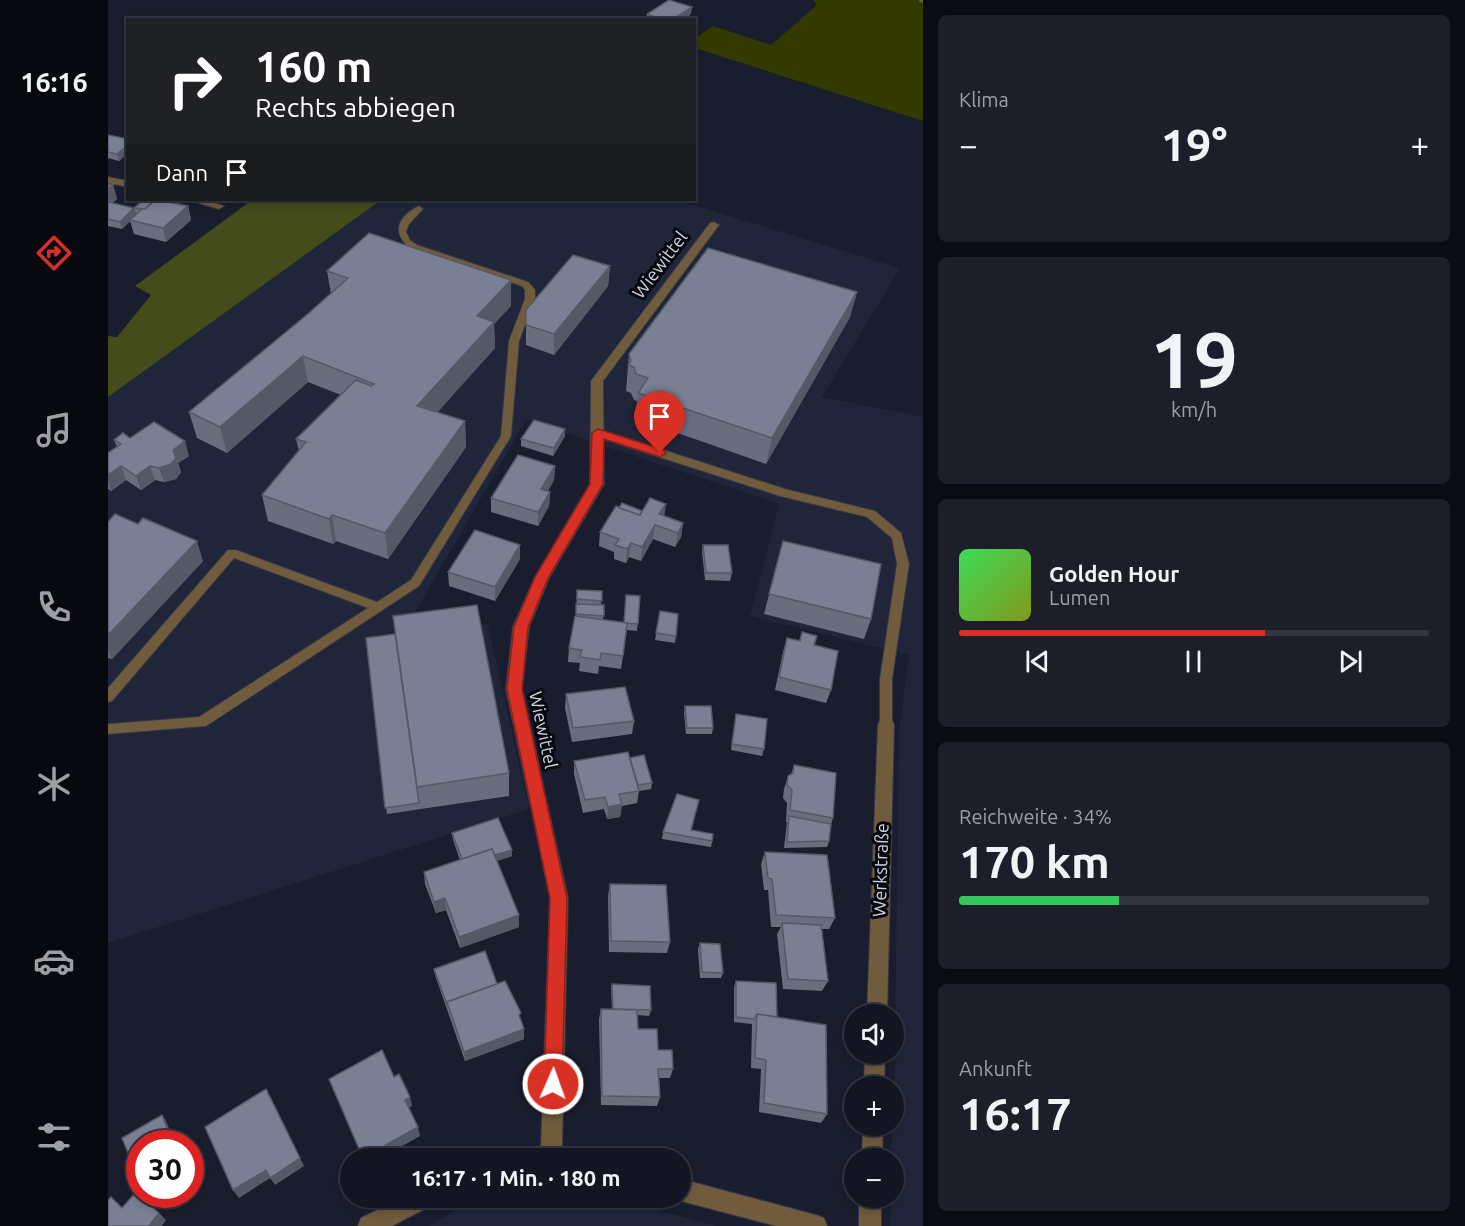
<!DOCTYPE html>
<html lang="de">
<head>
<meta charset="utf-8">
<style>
  body { margin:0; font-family:Ubuntu,sans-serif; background:#1c1f2a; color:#f1f3f6; height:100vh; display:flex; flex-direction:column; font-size:22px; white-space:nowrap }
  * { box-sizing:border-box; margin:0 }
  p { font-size:20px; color:#9d9fa5 }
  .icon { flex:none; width:33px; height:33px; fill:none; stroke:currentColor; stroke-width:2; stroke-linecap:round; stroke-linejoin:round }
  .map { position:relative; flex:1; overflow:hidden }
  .side { display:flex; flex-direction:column; gap:15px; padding:15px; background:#0a0c13; width:542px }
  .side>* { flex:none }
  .top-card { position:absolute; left:18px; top:18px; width:570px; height:183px; border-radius:0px; box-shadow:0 3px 9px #0003,0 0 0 2px #323540; background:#202124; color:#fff; overflow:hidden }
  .tools { position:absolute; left:736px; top:1004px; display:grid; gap:12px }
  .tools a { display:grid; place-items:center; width:60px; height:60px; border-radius:50%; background:#131622; box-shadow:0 3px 9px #0003,0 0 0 2px #323540; font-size:30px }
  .speed { position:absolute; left:18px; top:1130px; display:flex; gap:12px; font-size:30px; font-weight:700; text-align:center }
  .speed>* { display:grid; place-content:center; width:78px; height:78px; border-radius:50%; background:#131622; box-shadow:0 3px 9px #0003,0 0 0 2px #323540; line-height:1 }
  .speed .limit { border:9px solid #d22; background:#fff; color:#111 }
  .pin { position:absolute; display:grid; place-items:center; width:51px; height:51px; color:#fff; margin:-62px -26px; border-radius:50% 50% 50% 0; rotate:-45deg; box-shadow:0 0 6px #0007 }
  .pin .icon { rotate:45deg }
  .me { position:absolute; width:66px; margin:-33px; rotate:2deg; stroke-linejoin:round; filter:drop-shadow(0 0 4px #0008) }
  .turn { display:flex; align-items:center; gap:21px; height:126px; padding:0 30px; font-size:27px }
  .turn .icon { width:78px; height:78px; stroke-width:2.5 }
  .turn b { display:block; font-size:42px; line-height:51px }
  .then { display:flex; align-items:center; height:57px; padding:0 30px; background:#0003; gap:12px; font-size:22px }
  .big { font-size:45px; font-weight:600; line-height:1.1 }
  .side .widget { flex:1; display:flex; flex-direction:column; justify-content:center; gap:9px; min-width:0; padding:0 21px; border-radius:9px; background:#1c1f2a }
  .side .dial { align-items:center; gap:0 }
  .dial b { font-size:78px; line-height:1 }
  .song { display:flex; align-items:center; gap:18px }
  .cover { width:72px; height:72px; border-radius:9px; background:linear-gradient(135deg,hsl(130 70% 55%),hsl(70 70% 35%)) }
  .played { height:6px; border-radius:3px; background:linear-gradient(90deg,#d93025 65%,#323540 65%) }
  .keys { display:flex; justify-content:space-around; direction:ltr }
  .heat { display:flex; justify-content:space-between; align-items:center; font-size:33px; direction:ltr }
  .charge { height:9px; border-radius:4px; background:linear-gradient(90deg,#34c759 34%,#323540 0) }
  .trip { position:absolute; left:232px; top:1148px; width:351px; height:60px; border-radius:30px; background:#131622; box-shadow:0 3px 9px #0003,0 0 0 2px #323540; font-weight:600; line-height:60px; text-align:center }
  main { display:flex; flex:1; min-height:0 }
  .tabs { display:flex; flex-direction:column; width:108px; justify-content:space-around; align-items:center; background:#08090e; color:#9d9fa5 }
  .tabs .icon { width:42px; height:42px }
  .tabs .selected { color:#d93025 }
  .tabs b { font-size:27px; color:#f1f3f6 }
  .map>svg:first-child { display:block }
</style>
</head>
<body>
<main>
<nav class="tabs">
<b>16:16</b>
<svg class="icon selected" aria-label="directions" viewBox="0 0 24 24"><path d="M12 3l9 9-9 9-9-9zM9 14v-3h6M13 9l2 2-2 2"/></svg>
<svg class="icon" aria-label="music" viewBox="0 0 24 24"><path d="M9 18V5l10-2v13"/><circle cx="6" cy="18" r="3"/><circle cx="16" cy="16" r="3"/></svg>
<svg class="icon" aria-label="phone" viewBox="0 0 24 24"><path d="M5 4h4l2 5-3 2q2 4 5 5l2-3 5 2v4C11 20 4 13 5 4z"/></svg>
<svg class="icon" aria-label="climate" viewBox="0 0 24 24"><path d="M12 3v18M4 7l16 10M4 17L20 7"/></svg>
<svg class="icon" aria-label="car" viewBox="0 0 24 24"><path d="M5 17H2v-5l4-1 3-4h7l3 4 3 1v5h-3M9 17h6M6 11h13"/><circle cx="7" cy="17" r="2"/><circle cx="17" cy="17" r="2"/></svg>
<svg class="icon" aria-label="filters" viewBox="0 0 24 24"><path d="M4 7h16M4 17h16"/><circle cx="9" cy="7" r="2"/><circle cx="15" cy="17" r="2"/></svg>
</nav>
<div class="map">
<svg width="816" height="1226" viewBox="0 0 816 1226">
  <rect width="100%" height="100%" fill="#191d2d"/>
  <g fill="#20253a">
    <path d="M273 200H569L792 268 714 397 815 417V1226H782L783 1197H786V1158H783L784 1125H786L791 733 801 655 642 616 671 504 418 420 305 616 380 625 421 809 0 943V397Z"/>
    <path d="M370 1197H501L609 1226H320Z"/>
  </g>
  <path fill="#333a00" d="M705 0H815V121L587 48 586 39 605 26 663 45 709 5Z"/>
  <path fill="#444c1b" d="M144 200H273L0 397V336L9 337 43 295 27 286Z"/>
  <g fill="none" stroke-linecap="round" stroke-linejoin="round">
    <defs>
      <g id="service">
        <path d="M311 206 315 209 301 224 298 232 302 240 309 245 420 282 427 290V299L411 341 403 436 311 586 98 726 0 734V724L91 717 260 608 126 558 4 701 0 702V688L120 550H128L269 602 303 580 393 436 401 341 417 299V290L414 286 303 249C283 233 289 217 311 206Z"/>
        <path d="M490 429 677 489 767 511 793 533 801 564 784 679V725L783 729 778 730 773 729 772 725V679L789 564 784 538 759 517 672 496 486 436 485 433 486 430Z"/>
      </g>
      <g id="minor">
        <path d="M811 0H816V3L812 2Z"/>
        <path d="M0 177 20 181V187L0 183Z"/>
        <path d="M80 200H97L116 206 111 209Z"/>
        <path d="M606 222 611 225 495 381 496 484 441 578 421 627 414 689 460 898 454 1147 463 1151 466 1158H406L409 1151 433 1146 442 898 398 689 405 627 427 577 482 484 483 381 602 223Z"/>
        <path d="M778 718 784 720 786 725 779 1014H759L770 725 772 720Z"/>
        <path d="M757 1053H777L776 1086H756Z"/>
        <path d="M755 1125H775L774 1158H754Z"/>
        <path d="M573 1179 708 1215 716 1218 719 1226H668L573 1201 565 1197H573Z"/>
        <path d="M297 1197H330L326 1204 284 1226H250L253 1218Z"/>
        <rect x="751" y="1197" width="22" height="29"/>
      </g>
    </defs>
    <use href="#service" stroke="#333746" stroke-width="2"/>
    <use href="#minor" stroke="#333746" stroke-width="2"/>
    <use href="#service" fill="#705b3c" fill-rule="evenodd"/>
    <use href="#minor" fill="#705b3c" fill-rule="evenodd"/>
  </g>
  <g fill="#696d7e">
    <path d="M539 14H583L574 20H538Z"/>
    <path d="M0 135 20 139V157L17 156 11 161 0 158Z"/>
    <path d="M0 184 5 185 9 199 4 203 26 208 80 206 83 220 58 242 26 234 22 221 14 229 0 226Z"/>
    <path d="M502 266 500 286 446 355 418 345V310Z"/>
    <path d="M219 271 403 306 386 324 387 348 329 412 357 421 358 447 280 559 228 541 225 544 160 521 154 495 191 451 188 439 233 395 200 382 119 453 89 438 81 412 201 313 223 294Z"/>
    <path d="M749 292 742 317 658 464 527 418 529 401 526 400 523 393 518 391 521 354Z"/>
    <path d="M457 429V436L445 456 413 446V439Z"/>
    <path d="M22 438 81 456 70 463 73 472 68 479 56 482 47 480 33 490 18 480 3 491 0 489V453L9 447 6 440Z"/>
    <path d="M447 466 446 480 440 491 442 492 441 506 430 526 383 512V498Z"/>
    <path d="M511 508 534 511 556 516 575 523 573 537 567 547 545 539 533 561 521 557 518 563 506 559V552L491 546 492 532Z"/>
    <path d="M0 522 95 561 4 659 0 658Z"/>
    <path d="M675 541 763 619 756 639 656 614Z"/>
    <path d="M595 545 624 573 622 581 597 580 594 552Z"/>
    <path d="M412 559 387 601 341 586 340 572Z"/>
    <path d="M469 590 494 591 493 605H496L495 620 516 623 532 596 529 631 519 630 513 669 491 666 490 674 471 671 472 663 460 662 461 648 468 616Z"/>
    <path d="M552 611 568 636 567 643 547 640Z"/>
    <path d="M694 632 706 645 723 690 718 703 667 690 675 652 679 638 691 641Z"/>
    <path d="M258 638 401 773V796L279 814Z"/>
    <path d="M458 694 526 721 524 734 464 742 457 708Z"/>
    <path d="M577 706 605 728 604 734H578L576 713Z"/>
    <path d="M628 714 656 749 654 756 623 750Z"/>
    <path d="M522 758 544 783 543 789 531 791 529 803 514 806 512 817 499 819 496 809 475 813 466 774V761Z"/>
    <path d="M686 765 725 818 723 824 721 841 719 847 676 848 679 822H678L679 803 675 798 676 789 680 776 683 775Z"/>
    <path d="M555 832 604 841 603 847 554 839Z"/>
    <path d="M344 833 404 850V856L389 861 411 915V927L352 948 338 910 328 913 317 884 316 872 352 860 345 840Z"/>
    <path d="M657 852 727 918 721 929H714L720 981 714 991 675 989 669 934 673 927H663L660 890H656L653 864Z"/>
    <path d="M502 884 562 942 559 953 501 952 500 896Z"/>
    <path d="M592 943 615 973 613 978H592L590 949Z"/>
    <path d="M326 969 389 984 413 1022 416 1039 357 1061 327 975Z"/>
    <path d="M628 981 669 1017 719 1114 713 1123 651 1112 653 1069 643 1068 644 1024 626 1022V987Z"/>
    <path d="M504 984 543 1010 541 1016 529 1015 530 1029 550 1050 565 1069 562 1078H551L552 1097 549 1106 493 1105 491 1019 493 1009H504L503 989Z"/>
  </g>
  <g fill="#555967">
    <path d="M584 7 583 14 574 20H564Z"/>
    <path d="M15 149 17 156 11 161 9 154Z"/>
    <path d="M5 185 9 199 0 207V189Z"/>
    <path d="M80 206 83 220 58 242 55 228Z"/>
    <path d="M26 208 29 216 22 220V221L14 229 12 222Z"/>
    <path d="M502 266 500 286 446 355V334Z"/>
    <path d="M403 280V306L386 324 387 348 312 432 309 406 369 316Z"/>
    <path d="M749 292 742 317 658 464 664 438Z"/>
    <path d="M195 356 200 382 119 453 112 427Z"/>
    <path d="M357 421 358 447 280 559 277 533Z"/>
    <path d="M457 429V436L445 456 446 448Z"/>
    <path d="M77 441 81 456 70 463 73 472 68 479 56 482 51 468 65 450Z"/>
    <path d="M13 466 18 480 3 491 0 483V475Z"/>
    <path d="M42 466 47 480 33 490 28 476Z"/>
    <path d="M447 466 446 480 432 503 433 489Z"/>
    <path d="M442 492 441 506 430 526V512Z"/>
    <path d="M558 504 556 518 551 514Z"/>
    <path d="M224 515 228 541 225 544 221 519Z"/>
    <path d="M575 523 573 537 567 547 570 533Z"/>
    <path d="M547 525 545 539 533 561 534 547Z"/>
    <path d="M89 541 95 561 4 659 0 651V635Z"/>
    <path d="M523 543 521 557 518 563 519 549Z"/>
    <path d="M412 545V559L387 601V587Z"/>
    <path d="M514 804 512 817 499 819 500 807Z"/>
    <path d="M404 850V856L357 871 356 865Z"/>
    <path d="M337 898 338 910 328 913 326 902Z"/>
    <path d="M411 915V927L352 948 351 937Z"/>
    <path d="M416 1029V1039L357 1061 356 1052Z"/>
    <path d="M302 1097 304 1106 299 1109 297 1100Z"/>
    <path d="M163 1098 196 1166 167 1185 162 1178 131 1198 125 1190Z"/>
    <path d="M54 1115 57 1119 66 1140 61 1143H50Z"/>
    <path d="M310 1127 312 1136 273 1158H256Z"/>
    <path d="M32 1154V1161L27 1164 23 1160Z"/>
    <path d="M70 1194H77L64 1209 60 1206Z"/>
    <path d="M51 1213 58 1220 54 1226H41Z"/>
  </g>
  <g fill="#7a7f93" stroke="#555967" stroke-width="1.5">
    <path d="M561 0 584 7 564 20H556L539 14Z"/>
    <path d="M0 135 20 139V150L15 149 9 154 0 152Z"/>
    <path d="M0 184 5 185 0 189Z"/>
    <path d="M35 200H47L37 209 26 208Z"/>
    <path d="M47 200H50L80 206 55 228 22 220 34 209H37Z"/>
    <path d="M0 202 26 208 12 222 0 219Z"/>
    <path d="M261 233 403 280 369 316 386 322 309 406 357 421 277 533 224 515 221 519 154 495 198 442 188 439 248 380 263 386 266 384 195 356 112 427 81 412 201 313 240 278 219 271Z"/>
    <path d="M600 248 749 292 664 438 530 393 540 378 528 374 526 367 520 365 523 361 521 354Z"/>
    <path d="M465 255 502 266 446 334 418 325V310Z"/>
    <path d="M426 420 457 429 446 448 413 439Z"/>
    <path d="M46 422 77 441 65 450 68 458 63 464 51 468 42 466 28 476 13 466 0 475V453L13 444 6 440 15 433 22 438Z"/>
    <path d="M410 455 447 466 433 489 442 492 430 512 383 498Z"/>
    <path d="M542 498 558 504 551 514 575 523 570 533 547 525 534 547 523 543 519 549 507 545 511 539 492 532 508 506 532 515Z"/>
    <path d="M514 503 534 511 532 515 511 508Z"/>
    <path d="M7 514 30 524 35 518 89 541 0 635V522Z"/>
    <path d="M367 530 412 545 387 587 340 572Z"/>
    <path d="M675 541 773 564 763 619 661 594Z"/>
    <path d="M595 545H620L624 573H598Z"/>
    <path d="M469 590 494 591V601L469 599Z"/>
    <path d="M518 595 532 596 530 624 516 623Z"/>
    <path d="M468 604 496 605V616L468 614Z"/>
    <path d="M369 605 401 773 309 787 285 616Z"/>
    <path d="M552 611 570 614 568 636 548 633Z"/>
    <path d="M467 616 519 623 515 656 493 653 492 660 472 657 474 650 461 648Z"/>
    <path d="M694 632 709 636 706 645 730 651 723 690 671 677 679 638 692 641Z"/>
    <path d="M287 634 311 803 277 808 258 638Z"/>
    <path d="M517 687 526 721 465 728 458 694Z"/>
    <path d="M577 706H603L605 728H579Z"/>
    <path d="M628 714 659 719 656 749 624 744Z"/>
    <path d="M520 752 531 791 511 794 514 804 500 807 497 797 477 800 466 761Z"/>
    <path d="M536 755 544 783 530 785 522 758Z"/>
    <path d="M686 765 728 773 725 818 682 810 684 790 679 785 680 776 685 773Z"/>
    <path d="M569 794 591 800 583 830 605 834 604 841 555 832Z"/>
    <path d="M681 816 723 824 721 841 679 842Z"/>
    <path d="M390 818 404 850 387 855 384 849 354 859 344 833Z"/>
    <path d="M384 849 411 915 351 937 337 898 326 902 316 872Z"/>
    <path d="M657 852 719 855 727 918 668 915 664 879 660 878Z"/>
    <path d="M502 884 558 885 562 942 503 941Z"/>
    <path d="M674 923 713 925 720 981 680 979Z"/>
    <path d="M592 943 612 944 615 973 594 972Z"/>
    <path d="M377 951 389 984 339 1002 340 1007 326 969Z"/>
    <path d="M397 981 413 1013 411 1015 416 1029 356 1052 339 1002Z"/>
    <path d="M628 981 668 983 669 1017 649 1014 646 1019 628 1017Z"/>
    <path d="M504 984 542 986 543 1010 505 1009Z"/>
    <path d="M493 1009 529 1010 530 1029H549L550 1050H564L565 1069H550L552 1097 494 1096Z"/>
    <path d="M649 1014 718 1025 719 1114 656 1103 658 1060 647 1058Z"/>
    <path d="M274 1050 286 1077 291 1074 302 1097 297 1100 310 1127 255 1158 221 1079Z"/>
    <path d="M158 1089 192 1158 162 1178 158 1170 125 1190 97 1127Z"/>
    <path d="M54 1115 62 1136 50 1143H32V1154L23 1160 14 1138Z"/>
    <path d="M28 1192 51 1213 41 1226H0V1200L3 1197 14 1208Z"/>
    <path d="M48 1194H70L60 1206Z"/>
  </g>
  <path fill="#d93025" stroke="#8d1f18" stroke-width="1.5" d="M490 429 556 450 558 453 552 457 496 439 495 484 440 578 420 627 414 689 459 898 454 1084 452 1091 445 1094 439 1091 436 1084 442 898 399 689 406 627 427 577 482 484 484 433Z"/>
  <g text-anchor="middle" stroke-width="6" stroke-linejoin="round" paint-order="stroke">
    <g font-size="18" fill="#d1d4df" stroke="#07080f">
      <text transform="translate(552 265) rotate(-53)" y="6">Wiewittel</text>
      <text transform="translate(435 730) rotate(78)" y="6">Wiewittel</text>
      <text transform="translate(773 870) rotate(-88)" y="6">Werkstraße</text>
    </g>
  </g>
</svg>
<div class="tools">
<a><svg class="icon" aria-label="sound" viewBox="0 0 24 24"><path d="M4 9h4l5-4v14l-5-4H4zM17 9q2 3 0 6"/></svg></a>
<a>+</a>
<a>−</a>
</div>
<div class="speed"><div class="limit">30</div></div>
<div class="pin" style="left:552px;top:453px;background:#d93025"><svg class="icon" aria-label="arrive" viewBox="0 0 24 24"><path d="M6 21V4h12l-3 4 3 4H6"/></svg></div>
<svg class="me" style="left:445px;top:1084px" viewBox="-20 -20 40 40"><circle r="17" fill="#d93025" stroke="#fff" stroke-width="3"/><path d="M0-11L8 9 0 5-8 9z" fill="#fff"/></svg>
<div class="trip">16:17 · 1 Min. · 180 m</div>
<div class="top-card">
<div class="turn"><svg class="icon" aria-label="right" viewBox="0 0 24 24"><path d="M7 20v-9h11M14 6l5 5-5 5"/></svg><div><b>160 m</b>Rechts abbiegen</div></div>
<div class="then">Dann<svg class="icon" aria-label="arrive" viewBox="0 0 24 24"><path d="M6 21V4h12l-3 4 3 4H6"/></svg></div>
</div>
</div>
<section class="side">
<div class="widget"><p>Klima</p>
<div class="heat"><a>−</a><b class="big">19°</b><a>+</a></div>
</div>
<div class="widget dial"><b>19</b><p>km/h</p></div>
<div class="widget">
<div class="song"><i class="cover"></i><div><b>Golden Hour</b><p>Lumen</p></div></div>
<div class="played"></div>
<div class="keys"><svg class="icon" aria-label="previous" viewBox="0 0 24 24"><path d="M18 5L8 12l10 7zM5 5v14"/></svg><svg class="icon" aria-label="pause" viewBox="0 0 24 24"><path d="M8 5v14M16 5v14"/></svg><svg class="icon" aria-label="next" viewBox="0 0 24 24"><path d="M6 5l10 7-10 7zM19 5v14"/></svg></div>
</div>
<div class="widget"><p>Reichweite · 34%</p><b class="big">170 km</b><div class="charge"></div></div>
<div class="widget"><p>Ankunft</p><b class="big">16:17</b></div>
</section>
</main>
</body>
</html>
